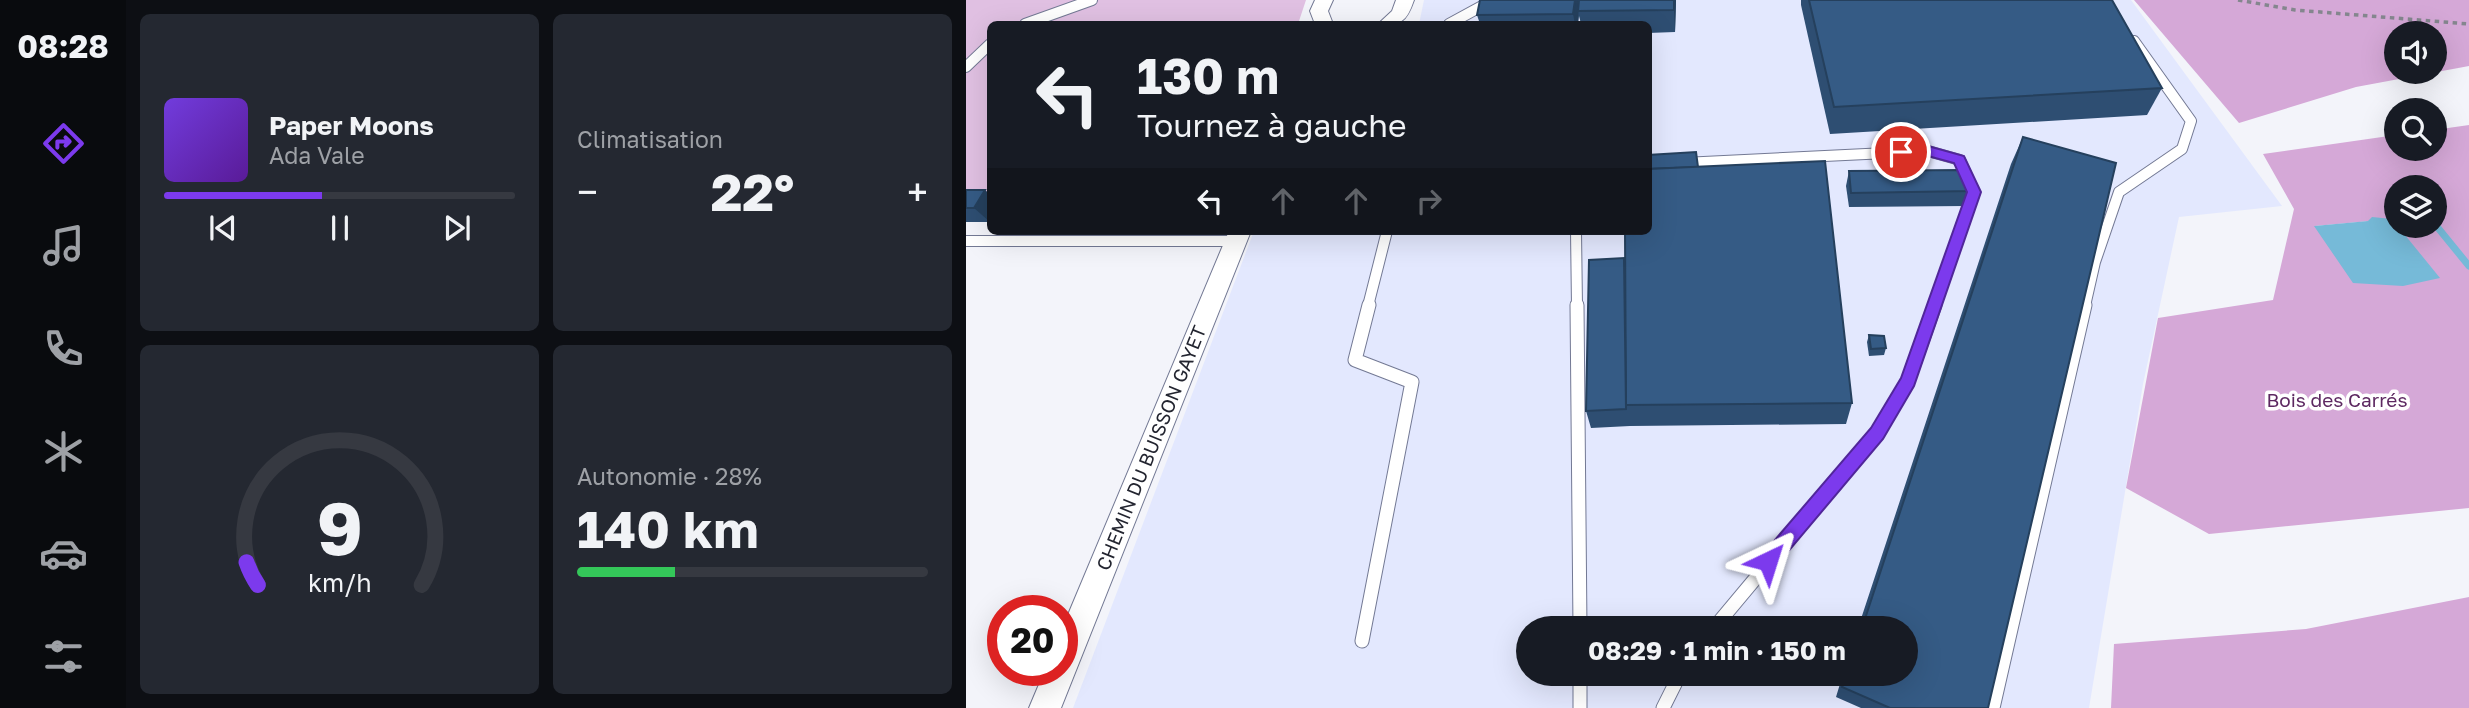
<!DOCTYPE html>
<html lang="fr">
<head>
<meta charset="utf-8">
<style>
  body { margin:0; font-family:"Golos Text",sans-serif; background:#242831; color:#f1f3f6; height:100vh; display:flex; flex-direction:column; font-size:26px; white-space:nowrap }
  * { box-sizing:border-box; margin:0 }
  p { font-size:23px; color:#9ea1a6 }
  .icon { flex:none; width:38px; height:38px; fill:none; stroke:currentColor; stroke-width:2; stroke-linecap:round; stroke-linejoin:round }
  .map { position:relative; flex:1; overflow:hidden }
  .side { display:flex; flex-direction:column; gap:14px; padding:14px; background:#0d0f14; width:840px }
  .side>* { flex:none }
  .top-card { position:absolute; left:21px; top:21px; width:665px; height:214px; border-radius:10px; box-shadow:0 7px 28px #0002; background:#171b24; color:#f1f3f6; overflow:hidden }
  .buttons { position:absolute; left:1418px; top:21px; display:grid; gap:14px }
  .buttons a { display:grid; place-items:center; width:63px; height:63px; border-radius:50%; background:#171b24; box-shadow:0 7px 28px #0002; font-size:35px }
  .speed { position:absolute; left:21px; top:595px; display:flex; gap:14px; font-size:35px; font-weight:700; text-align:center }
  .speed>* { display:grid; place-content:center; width:91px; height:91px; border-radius:50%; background:#171b24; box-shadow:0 7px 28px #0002; line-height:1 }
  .speed .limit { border:10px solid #d22; background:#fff; color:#111 }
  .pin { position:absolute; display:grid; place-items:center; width:60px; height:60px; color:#fff; margin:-30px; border:4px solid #fff; border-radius:50%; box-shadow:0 2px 7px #0007 }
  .me { position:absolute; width:77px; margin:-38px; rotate:41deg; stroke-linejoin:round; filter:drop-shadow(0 0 5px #0008) }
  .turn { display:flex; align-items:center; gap:24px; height:147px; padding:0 35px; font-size:32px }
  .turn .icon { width:91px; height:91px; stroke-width:2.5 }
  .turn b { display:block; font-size:49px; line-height:60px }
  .lanes { display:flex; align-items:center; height:66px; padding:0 35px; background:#0003; justify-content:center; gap:35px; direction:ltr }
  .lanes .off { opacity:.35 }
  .big { font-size:52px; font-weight:700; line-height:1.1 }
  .side .widget { flex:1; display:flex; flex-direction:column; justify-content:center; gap:10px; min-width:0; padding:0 24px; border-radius:10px; background:#242831 }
  .side .dial { align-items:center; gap:0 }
  .dial svg { height:182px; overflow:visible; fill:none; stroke:#363941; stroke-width:7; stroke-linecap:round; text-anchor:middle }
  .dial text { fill:#f1f3f6; stroke:none }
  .song { display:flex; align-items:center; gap:21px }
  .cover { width:84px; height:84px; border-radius:10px; background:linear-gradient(135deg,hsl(260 70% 55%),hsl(270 70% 35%)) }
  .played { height:7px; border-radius:4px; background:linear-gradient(90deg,#7c3aed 45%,#363941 45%) }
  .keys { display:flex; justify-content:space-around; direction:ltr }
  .heat { display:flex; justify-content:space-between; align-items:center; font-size:38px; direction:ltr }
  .charge { height:10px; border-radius:5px; background:linear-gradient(90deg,#34c759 28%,#363941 0) }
  .side .tiles { flex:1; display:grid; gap:14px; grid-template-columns:repeat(2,1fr) }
  .trip { position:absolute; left:550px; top:616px; width:402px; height:70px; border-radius:35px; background:#171b24; box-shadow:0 7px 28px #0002; font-weight:700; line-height:70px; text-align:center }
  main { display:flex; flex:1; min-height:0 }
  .tabs { display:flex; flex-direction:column; width:126px; justify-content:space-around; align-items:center; background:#090b0e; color:#9ea1a6 }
  .tabs .icon { width:49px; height:49px }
  .tabs .current { color:#7c3aed }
  .tabs b { font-size:32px; color:#f1f3f6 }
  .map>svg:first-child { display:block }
</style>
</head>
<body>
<main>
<nav class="tabs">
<b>08:28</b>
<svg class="icon current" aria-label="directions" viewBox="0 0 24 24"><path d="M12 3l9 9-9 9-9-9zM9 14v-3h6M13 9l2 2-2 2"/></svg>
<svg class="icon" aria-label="music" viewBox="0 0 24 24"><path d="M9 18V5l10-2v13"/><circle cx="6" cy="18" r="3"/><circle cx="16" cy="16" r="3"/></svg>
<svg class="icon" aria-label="phone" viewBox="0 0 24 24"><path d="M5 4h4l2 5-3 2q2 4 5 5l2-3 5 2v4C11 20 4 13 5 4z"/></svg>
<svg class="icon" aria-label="climate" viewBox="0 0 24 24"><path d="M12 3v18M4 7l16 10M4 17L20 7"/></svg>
<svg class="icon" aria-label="car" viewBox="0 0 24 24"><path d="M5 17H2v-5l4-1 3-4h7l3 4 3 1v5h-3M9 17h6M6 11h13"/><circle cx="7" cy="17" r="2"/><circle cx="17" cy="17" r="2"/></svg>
<svg class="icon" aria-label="filters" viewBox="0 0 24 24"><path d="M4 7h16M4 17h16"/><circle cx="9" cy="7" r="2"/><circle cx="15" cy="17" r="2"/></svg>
</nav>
<section class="side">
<div class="tiles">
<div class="widget">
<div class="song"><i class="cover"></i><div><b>Paper Moons</b><p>Ada Vale</p></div></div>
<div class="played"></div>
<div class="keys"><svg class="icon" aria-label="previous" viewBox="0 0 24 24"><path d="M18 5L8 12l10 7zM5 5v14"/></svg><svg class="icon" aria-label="pause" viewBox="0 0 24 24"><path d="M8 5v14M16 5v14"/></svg><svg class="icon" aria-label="next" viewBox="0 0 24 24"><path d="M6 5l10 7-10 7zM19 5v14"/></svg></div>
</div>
<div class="widget"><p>Climatisation</p>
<div class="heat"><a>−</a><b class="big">22°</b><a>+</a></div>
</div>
<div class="widget dial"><svg viewBox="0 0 100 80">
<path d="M14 69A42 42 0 1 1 86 69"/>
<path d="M14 69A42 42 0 0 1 9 59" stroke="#7c3aed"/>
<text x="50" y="56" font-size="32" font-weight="700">9</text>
<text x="50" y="72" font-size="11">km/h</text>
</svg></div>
<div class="widget"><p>Autonomie · 28%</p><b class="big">140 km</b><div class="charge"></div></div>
</div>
</section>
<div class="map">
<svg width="1503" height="708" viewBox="0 0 1503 708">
  <rect width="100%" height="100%" fill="#f3f4fa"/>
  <path fill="#e3e8fe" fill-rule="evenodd" d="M458 0H1165L1316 206 1213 217 1177 384 1123 708H107L288 231H682V24H453ZM562 628H940V674H562Z"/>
  <path fill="#e0c0e2" d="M0 0H340L332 24H24V212L0 211Z"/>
  <g fill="#d5a8d7" fill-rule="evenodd">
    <path d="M1168 0H1503V66L1390 87 1273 123ZM1430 33H1468V72H1430Z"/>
    <path d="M1503 125V508L1243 534 1160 488 1192 318 1307 300 1328 209 1297 154 1430 135V149H1468V130ZM1430 187H1468V226H1431L1473 278 1349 226 1426 219 1430 224Z"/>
    <path d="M1503 597V708H1145L1148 644 1340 629Z"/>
  </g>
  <path fill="#76bad8" d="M1406 217 1426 219 1474 278 1437 286 1387 283 1348 226 1402 221Z"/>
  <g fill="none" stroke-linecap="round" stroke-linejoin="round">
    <g stroke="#76bad8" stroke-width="7">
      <path d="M1436 183 1440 187"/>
      <path d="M1468 223 1503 266"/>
    </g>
    <defs>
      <g id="service-far1">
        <path d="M59 24 126 0"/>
        <path d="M483 24 527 0"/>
        <path d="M0 67 24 44"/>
        <path d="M717 163 962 151 994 160 1008 192 968 306"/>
        <path d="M610 231 611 306"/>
        <path d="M0 241H270"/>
        <path d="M402 306 421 231"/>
        <path d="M1119 306 1129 262 1153 192 1216 149 1225 121 1168 41"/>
      </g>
      <g id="service">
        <path d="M611 305 614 628"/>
        <path d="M748 628 911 433 942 381 969 305"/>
        <path d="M396 641 446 382 389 360 403 305"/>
        <path d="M614 674V708"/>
        <path d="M697 708 714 674"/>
        <path d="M1027 708 1119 305"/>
      </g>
      <g id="minor">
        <path d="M349 0H367L362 11 367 24H349L344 11Z"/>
        <path d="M430 0H448C440 23 436 24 412 24L426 11Z"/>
        <path d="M263 231H285L95 708H63L79 670H96V629Z"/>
      </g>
    </defs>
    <use href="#service-far1" stroke="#737994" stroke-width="12"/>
    <use href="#service" stroke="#737994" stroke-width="15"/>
    <use href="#minor" stroke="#737994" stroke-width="2"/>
    <path stroke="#84868e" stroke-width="3.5" stroke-dasharray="4.5 4.5" stroke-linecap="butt" d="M1272 0 1329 10 1503 24"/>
    <use href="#service-far1" stroke="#fff" stroke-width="10"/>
    <use href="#service" stroke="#fff" stroke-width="13"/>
    <use href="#minor" fill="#fff" fill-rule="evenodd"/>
  </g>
  <g fill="#2e4e72">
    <path d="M710 0 709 32 682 33V24H615L613 16 612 24H514L511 15Z"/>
    <path d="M835 0H1146L1196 88 1181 115 864 134 835 5Z"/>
    <path d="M1057 137 1022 708H895L870 697 877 674H940V628H892L1045 164Z"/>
    <path d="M732 167 886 403 880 424 664 426 625 428 620 411 659 265Z"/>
    <path d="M883 171 1004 191 999 206 883 207 880 186Z"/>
    <path d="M0 190H19L24 195V222H0Z"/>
    <path d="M903 335 920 348 918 355 903 356 901 342Z"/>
  </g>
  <g fill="#25405d">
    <path d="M609 0H613L612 24H609L607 14Z"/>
    <path d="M708 0H710L709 32 708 10Z"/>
    <path d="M19 190 24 195V222L8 208Z"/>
  </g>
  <g fill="#355b85" stroke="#25405d" stroke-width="2">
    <path d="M514 0H609L607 14 511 15Z"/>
    <path d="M613 0H708V10L612 11Z"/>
    <path d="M843 0H1146L1196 88 868 107Z"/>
    <path d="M1057 137 1150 163 1022 708H924L876 687 881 674H940V628H896Z"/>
    <path d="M730 152 732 167 682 169V155Z"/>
    <path d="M859 161 886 403 660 405 659 231H682V169Z"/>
    <path d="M994 170 1004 191 885 193 883 171Z"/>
    <path d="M0 190H19L8 208H0Z"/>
    <path d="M658 258 660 409 620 411 623 260Z"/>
    <path d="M903 335 918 336 920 348 905 349Z"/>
  </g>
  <path fill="#7c3aed" stroke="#51269a" stroke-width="2" d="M962 146 998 156 1015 192 948 386 917 439 809 567 802 570 796 567 793 561 796 555 905 428 935 378 1001 192 988 163 962 156 935 157 928 152 935 147Z"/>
  <g text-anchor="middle" stroke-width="7" stroke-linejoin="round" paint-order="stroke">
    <g font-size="19" fill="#5d2861" stroke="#fff">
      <text x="1371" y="407">Bois des Carrés</text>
    </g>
    <g font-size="19" fill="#232530" stroke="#fff">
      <text transform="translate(185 448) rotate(-68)" y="7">CHEMIN DU BUISSON GAYET</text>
    </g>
  </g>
</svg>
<div class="buttons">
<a><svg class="icon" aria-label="sound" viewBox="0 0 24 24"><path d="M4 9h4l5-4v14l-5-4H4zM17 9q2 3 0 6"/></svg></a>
<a><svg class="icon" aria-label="search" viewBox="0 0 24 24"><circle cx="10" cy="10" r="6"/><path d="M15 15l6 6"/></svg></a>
<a><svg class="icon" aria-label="layers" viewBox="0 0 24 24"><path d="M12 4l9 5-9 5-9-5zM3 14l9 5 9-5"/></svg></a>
</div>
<div class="speed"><div class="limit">20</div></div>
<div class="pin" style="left:935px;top:152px;background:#d93025"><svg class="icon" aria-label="arrive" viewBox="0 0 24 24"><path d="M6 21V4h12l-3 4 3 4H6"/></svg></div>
<svg class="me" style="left:802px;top:561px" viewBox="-20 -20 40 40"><path d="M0-17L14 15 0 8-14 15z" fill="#7c3aed" stroke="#fff" stroke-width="4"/></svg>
<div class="trip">08:29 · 1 min · 150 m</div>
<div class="top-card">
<div class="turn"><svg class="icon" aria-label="left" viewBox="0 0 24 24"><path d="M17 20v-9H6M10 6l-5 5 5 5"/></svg><div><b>130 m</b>Tournez à gauche</div></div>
<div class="lanes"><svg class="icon" aria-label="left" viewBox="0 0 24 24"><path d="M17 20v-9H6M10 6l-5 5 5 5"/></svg><svg class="icon off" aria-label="ahead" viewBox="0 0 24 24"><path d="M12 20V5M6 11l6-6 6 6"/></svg><svg class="icon off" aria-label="ahead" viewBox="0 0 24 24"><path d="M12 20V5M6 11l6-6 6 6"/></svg><svg class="icon off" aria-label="right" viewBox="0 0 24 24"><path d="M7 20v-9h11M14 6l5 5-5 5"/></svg></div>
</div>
</div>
</main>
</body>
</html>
